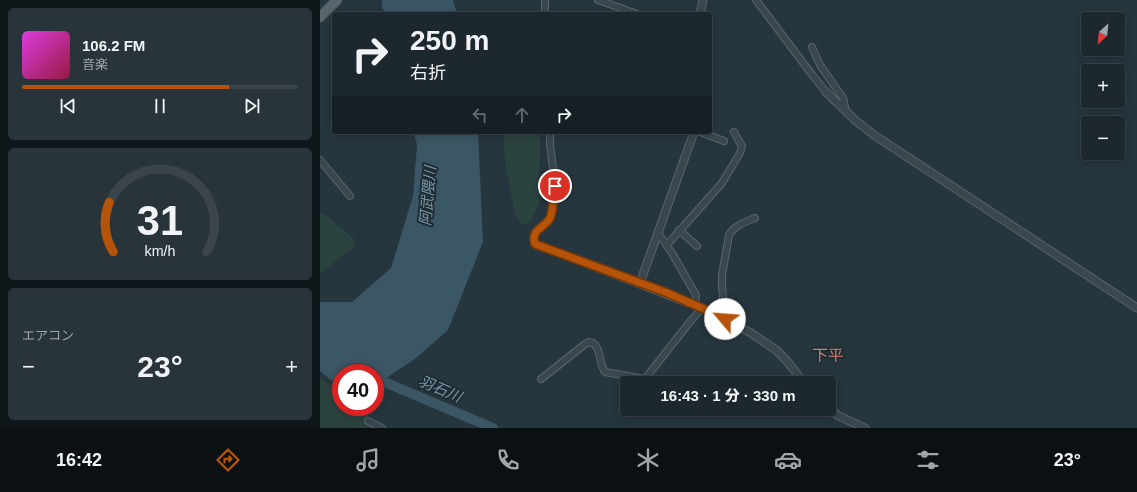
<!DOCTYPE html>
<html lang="ja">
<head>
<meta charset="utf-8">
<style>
  body { margin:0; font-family:Helvetica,"Noto Sans JP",sans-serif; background:#29343a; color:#f1f3f6; height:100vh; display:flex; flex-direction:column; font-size:15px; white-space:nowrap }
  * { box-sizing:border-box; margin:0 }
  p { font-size:13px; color:#a0a6aa }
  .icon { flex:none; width:22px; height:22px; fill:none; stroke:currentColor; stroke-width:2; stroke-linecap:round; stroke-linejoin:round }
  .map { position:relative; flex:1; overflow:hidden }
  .drawer { display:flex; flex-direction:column; gap:8px; padding:8px; background:#0f1619; width:320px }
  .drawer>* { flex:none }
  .guide { position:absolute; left:12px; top:12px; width:380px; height:122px; border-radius:4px; box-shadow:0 2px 10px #0003,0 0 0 1px #3a444a; background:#1c282e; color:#f1f3f6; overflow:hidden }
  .needle { width:26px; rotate:207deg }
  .controls { position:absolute; left:761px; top:12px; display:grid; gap:8px }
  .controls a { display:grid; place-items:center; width:44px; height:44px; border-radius:4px; background:#1c282e; box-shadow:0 2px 10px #0003,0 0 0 1px #3a444a; font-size:20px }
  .speed { position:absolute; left:12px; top:364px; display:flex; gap:8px; font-size:20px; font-weight:700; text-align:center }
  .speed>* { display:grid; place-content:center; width:52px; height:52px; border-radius:50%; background:#1c282e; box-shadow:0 2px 10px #0003,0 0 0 1px #3a444a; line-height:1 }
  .speed .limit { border:6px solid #d22; background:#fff; color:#111 }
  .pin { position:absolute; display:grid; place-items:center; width:34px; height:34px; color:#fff; margin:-17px; border:2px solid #fff; border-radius:50%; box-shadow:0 1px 4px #0007 }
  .me { position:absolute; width:44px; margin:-22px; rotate:297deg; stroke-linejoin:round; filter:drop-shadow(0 0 3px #0008) }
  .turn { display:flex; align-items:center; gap:14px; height:84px; padding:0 12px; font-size:18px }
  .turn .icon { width:52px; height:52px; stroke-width:2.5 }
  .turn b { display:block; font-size:28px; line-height:34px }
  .lanes { display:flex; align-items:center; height:38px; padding:0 12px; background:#0003; justify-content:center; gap:20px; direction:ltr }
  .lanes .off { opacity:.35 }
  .big { font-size:30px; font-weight:800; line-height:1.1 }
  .drawer .widget { flex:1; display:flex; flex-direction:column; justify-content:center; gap:6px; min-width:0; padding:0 14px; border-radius:6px; background:#29343a }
  .drawer .dial { align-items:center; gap:0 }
  .dial svg { height:104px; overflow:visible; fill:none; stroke:#3a444a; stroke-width:7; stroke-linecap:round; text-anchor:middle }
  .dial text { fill:#f1f3f6; stroke:none }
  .song { display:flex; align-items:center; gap:12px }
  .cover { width:48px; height:48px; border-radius:6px; background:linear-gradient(135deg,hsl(300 70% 55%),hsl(340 70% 35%)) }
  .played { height:4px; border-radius:2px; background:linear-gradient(90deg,#b45309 75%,#3a444a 75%) }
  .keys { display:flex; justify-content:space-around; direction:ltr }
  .heat { display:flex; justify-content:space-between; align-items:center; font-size:22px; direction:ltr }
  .trip { position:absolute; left:300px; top:376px; width:216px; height:40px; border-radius:4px; background:#1c282e; box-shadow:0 2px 10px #0003,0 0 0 1px #3a444a; font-weight:800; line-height:40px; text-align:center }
  .tabs { display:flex; height:64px; justify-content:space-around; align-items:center; background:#0b1012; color:#a0a6aa }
  .tabs .icon { width:28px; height:28px }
  .tabs .active { color:#b45309 }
  .tabs b { font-size:18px; color:#f1f3f6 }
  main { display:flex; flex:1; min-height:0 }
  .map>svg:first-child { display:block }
</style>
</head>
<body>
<main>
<section class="drawer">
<div class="widget">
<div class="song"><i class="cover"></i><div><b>106.2 FM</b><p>音楽</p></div></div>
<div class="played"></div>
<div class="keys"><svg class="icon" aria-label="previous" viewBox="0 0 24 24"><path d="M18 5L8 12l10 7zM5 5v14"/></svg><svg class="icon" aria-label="pause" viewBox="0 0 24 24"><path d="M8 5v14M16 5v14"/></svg><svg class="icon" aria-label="next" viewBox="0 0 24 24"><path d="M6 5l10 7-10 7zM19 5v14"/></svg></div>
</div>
<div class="widget dial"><svg viewBox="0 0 100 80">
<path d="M14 69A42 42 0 1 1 86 69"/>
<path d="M14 69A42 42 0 0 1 11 31" stroke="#b45309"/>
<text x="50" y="56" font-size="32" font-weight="700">31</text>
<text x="50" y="72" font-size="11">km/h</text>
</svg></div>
<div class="widget"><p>エアコン</p>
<div class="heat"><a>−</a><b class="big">23°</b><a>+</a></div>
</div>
</section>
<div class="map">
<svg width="817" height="428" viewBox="0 0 817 428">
  <rect width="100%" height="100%" fill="#26363e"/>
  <g fill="#2b433e">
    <path d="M183 132H220L219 204 211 221 205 225 201 223 195 214 186 168Z"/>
    <path d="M0 213 7 216 34 239 35 246 0 273Z"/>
    <path d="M0 378 21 393V407H38L60 428H0Z"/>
  </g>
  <g fill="#3b5664">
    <path d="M62 0H133L137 14H66L62 7Z"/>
    <path d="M94 132H158L163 242 128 330 95 359 57 384 55 385V373H21V385L11 380 0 371V302H32L71 268 93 196 97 145Z"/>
  </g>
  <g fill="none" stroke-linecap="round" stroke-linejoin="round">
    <path stroke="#3b5664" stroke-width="10" d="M55 378 173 428"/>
    <defs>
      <g id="minor">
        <path d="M225 0V14"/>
        <path d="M278 0 317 14"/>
        <path d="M436 0 493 76 506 92"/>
        <path d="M492 47 500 65 523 98 526 111"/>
        <path d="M230 132V144L235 186 230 218 215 232 214 241 217 246 256 259"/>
        <path d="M380 132 404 141"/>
        <path d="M0 160 30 196"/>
        <path d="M359 230 377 246"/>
        <path d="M338 233 352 253 376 295 375 305"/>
        <path d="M347 245 402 183 420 153 422 146 414 132"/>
        <path d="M405 319 402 286V275L409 235C414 226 425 222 435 218"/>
        <path d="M221 379 264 345 269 342C282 344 278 363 285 372L325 379 369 323 382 308"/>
        <path d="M48 421 62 428"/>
      </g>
      <g id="tertiary">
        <path d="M380 14 383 0"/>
        <path d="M506 92 536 121 554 135 817 308"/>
        <path d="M256 259 382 308 431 333 456 350 467 361 484 383"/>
        <path d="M320 283 374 132"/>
        <path d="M509 409 519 416 545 428"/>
      </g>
      <path id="primary" d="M0 17 17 0"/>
    </defs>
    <use href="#minor" stroke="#58656c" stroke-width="8"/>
    <use href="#tertiary" stroke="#58656c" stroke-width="9"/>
    <use href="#primary" stroke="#47535a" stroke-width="11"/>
    <use href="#minor" stroke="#3a474e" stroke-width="6"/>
    <use href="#tertiary" stroke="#3a474e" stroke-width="7"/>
    <use href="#primary" stroke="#58676e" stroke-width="9"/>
  </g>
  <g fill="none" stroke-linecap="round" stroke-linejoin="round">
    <defs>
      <path id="route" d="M235 186C234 193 233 212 230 218 225 228 210 229 215 244L345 292 382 308 405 319"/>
    </defs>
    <use href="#route" stroke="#753606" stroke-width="10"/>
    <use href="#route" stroke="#b45309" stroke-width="7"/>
  </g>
  <g text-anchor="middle" stroke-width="4" stroke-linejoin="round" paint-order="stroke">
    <g font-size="15" font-style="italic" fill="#7999aa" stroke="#1f2c33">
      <text transform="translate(108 196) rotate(-85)" y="5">阿武隈川</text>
      <text transform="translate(120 389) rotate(23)" y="5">羽石川</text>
    </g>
    <g font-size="16" fill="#cf7f6b" stroke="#1f2c33">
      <text x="508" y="361">下平</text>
    </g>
  </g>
</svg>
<div class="controls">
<a><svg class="needle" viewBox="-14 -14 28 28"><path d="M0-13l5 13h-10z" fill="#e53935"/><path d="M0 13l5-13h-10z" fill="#a0a6aa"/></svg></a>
<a>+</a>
<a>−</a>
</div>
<div class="speed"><div class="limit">40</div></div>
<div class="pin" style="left:235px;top:186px;background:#d93025"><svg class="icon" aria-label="arrive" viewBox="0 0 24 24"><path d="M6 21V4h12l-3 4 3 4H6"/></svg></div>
<svg class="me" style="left:405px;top:319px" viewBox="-20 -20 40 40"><circle r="19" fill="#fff"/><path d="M0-13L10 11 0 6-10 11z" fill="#b45309"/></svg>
<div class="trip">16:43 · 1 分 · 330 m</div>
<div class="guide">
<div class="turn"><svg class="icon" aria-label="right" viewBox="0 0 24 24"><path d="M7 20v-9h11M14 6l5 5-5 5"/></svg><div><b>250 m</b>右折</div></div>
<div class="lanes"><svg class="icon off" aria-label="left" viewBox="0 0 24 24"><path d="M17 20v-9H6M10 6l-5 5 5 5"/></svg><svg class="icon off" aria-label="ahead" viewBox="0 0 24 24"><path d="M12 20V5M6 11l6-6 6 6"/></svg><svg class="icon" aria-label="right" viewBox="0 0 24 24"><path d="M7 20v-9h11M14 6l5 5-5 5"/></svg></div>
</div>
</div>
</main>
<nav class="tabs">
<b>16:42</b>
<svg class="icon active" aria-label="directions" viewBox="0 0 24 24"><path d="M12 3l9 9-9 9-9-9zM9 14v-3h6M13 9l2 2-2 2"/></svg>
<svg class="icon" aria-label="music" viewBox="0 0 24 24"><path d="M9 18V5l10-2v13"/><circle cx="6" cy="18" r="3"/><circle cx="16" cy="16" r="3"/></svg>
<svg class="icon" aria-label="phone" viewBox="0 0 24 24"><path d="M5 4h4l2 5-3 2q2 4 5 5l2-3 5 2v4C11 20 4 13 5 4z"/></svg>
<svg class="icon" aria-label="climate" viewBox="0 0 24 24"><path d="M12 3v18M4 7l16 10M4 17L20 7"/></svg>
<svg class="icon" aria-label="car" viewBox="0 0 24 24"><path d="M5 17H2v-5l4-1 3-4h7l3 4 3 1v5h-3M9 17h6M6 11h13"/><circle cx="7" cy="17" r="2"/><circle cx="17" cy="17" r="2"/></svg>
<svg class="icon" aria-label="filters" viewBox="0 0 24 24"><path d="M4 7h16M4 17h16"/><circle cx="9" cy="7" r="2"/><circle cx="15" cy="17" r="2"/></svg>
<b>23°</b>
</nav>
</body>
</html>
